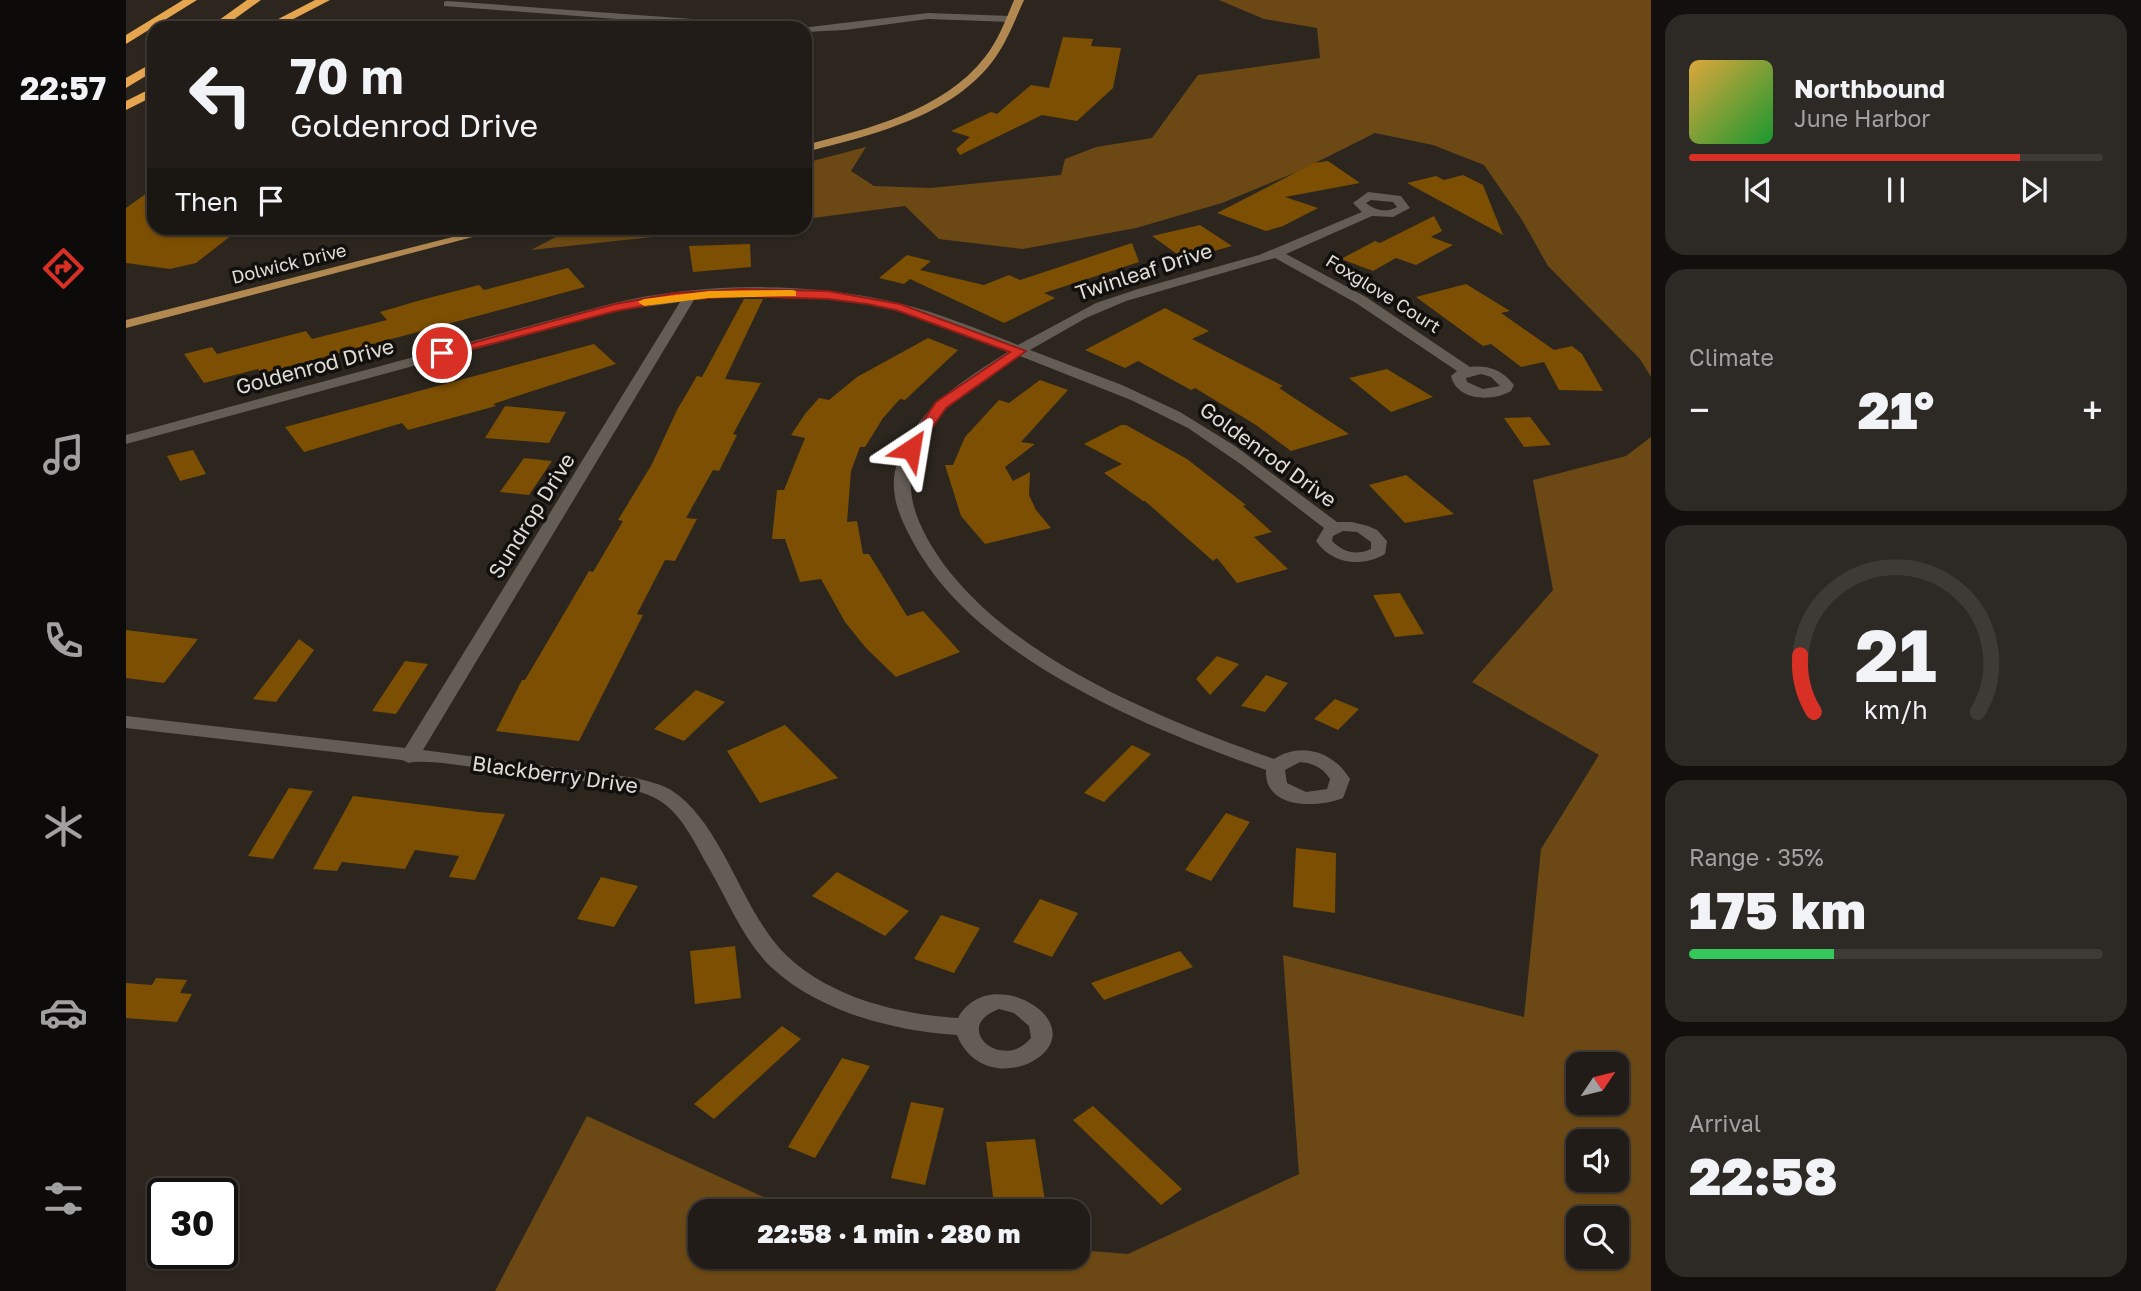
<!DOCTYPE html>
<html lang="en">
<head>
<meta charset="utf-8">
<style>
  body { margin:0; font-family:"Golos Text",sans-serif; background:#2d2924; color:#f1f3f6; height:100vh; display:flex; flex-direction:column; font-size:26px; white-space:nowrap }
  * { box-sizing:border-box; margin:0 }
  p { font-size:23px; color:#a2a1a1 }
  .icon { flex:none; width:38px; height:38px; fill:none; stroke:currentColor; stroke-width:2; stroke-linecap:round; stroke-linejoin:round }
  .map { position:relative; flex:1; overflow:hidden }
  .side { display:flex; flex-direction:column; gap:14px; padding:14px; background:#120f0d; width:490px }
  .side>* { flex:none }
  .banner { position:absolute; left:21px; top:21px; width:665px; height:214px; border-radius:21px; box-shadow:0 2px 5px #0004,0 0 0 2px #3e3a36; background:#211c17; color:#f1f3f6; overflow:hidden }
  .needle { width:46px; rotate:55deg }
  .controls { position:absolute; left:1440px; top:1052px; display:grid; gap:14px }
  .controls a { display:grid; place-items:center; width:63px; height:63px; border-radius:14px; background:#211c17; box-shadow:0 2px 5px #0004,0 0 0 2px #3e3a36; font-size:35px }
  .speed { position:absolute; left:21px; top:1178px; display:flex; gap:14px; font-size:35px; font-weight:700; text-align:center }
  .speed>* { display:grid; place-content:center; width:91px; height:91px; border-radius:50%; background:#211c17; box-shadow:0 2px 5px #0004,0 0 0 2px #3e3a36; line-height:1 }
  .speed .limit { border:4px solid #111; border-radius:10px; background:#fff; color:#111 }
  .pin { position:absolute; display:grid; place-items:center; width:60px; height:60px; color:#fff; margin:-30px; border:4px solid #fff; border-radius:50%; box-shadow:0 2px 7px #0007 }
  .me { position:absolute; width:77px; margin:-38px; rotate:33deg; stroke-linejoin:round; filter:drop-shadow(0 0 5px #0008) }
  .turn { display:flex; align-items:center; gap:24px; height:147px; padding:0 28px; font-size:32px }
  .turn .icon { width:91px; height:91px; stroke-width:2.5 }
  .turn b { display:block; font-size:49px; line-height:60px }
  .then { display:flex; align-items:center; height:66px; padding:0 28px; background:#0003; gap:14px; font-size:26px }
  .big { font-size:52px; font-weight:800; line-height:1.1 }
  .side .card { flex:1; display:flex; flex-direction:column; justify-content:center; gap:10px; min-width:0; padding:0 24px; border-radius:21px; background:#2d2924 }
  .side .dial { align-items:center; gap:0 }
  .dial svg { height:182px; overflow:visible; fill:none; stroke:#3e3a36; stroke-width:7; stroke-linecap:round; text-anchor:middle }
  .dial text { fill:#f1f3f6; stroke:none }
  .song { display:flex; align-items:center; gap:21px }
  .cover { width:84px; height:84px; border-radius:10px; background:linear-gradient(135deg,hsl(40 70% 55%),hsl(130 70% 35%)) }
  .played { height:7px; border-radius:4px; background:linear-gradient(90deg,#d93025 80%,#3e3a36 80%) }
  .keys { display:flex; justify-content:space-around; direction:ltr }
  .heat { display:flex; justify-content:space-between; align-items:center; font-size:38px; direction:ltr }
  .charge { height:10px; border-radius:5px; background:linear-gradient(90deg,#34c759 35%,#3e3a36 0) }
  .trip { position:absolute; left:562px; top:1199px; width:402px; height:70px; border-radius:21px; background:#211c17; box-shadow:0 2px 5px #0004,0 0 0 2px #3e3a36; font-weight:800; line-height:70px; text-align:center }
  main { display:flex; flex:1; min-height:0 }
  .dock { display:flex; flex-direction:column; width:126px; justify-content:space-around; align-items:center; background:#0d0b09; color:#a2a1a1 }
  .dock .icon { width:49px; height:49px }
  .dock .on { color:#d93025 }
  .dock b { font-size:32px; color:#f1f3f6 }
  .map>svg:first-child { display:block }
</style>
</head>
<body>
<main>
<nav class="dock">
<b>22:57</b>
<svg class="icon on" aria-label="directions" viewBox="0 0 24 24"><path d="M12 3l9 9-9 9-9-9zM9 14v-3h6M13 9l2 2-2 2"/></svg>
<svg class="icon" aria-label="music" viewBox="0 0 24 24"><path d="M9 18V5l10-2v13"/><circle cx="6" cy="18" r="3"/><circle cx="16" cy="16" r="3"/></svg>
<svg class="icon" aria-label="phone" viewBox="0 0 24 24"><path d="M5 4h4l2 5-3 2q2 4 5 5l2-3 5 2v4C11 20 4 13 5 4z"/></svg>
<svg class="icon" aria-label="climate" viewBox="0 0 24 24"><path d="M12 3v18M4 7l16 10M4 17L20 7"/></svg>
<svg class="icon" aria-label="car" viewBox="0 0 24 24"><path d="M5 17H2v-5l4-1 3-4h7l3 4 3 1v5h-3M9 17h6M6 11h13"/><circle cx="7" cy="17" r="2"/><circle cx="17" cy="17" r="2"/></svg>
<svg class="icon" aria-label="filters" viewBox="0 0 24 24"><path d="M4 7h16M4 17h16"/><circle cx="9" cy="7" r="2"/><circle cx="15" cy="17" r="2"/></svg>
</nav>
<div class="map">
<svg width="1525" height="1291" viewBox="0 0 1525 1291">
  <rect width="100%" height="100%" fill="#2c261f"/>
  <g fill="#6c4814" fill-rule="evenodd">
    <path d="M1093 0H1525V377L1514 359 1422 266 1396 220 1358 165 1307 145 1249 133 1173 171 1096 203 1010 228 897 249 813 239 779 206 679 219V163L740 147 725 171 748 186 804 188 935 175 939 159 970 147 1026 138 1072 75 1194 58 1191 28 1138 19Z"/>
    <path d="M447 228H611L405 250Z"/>
    <path d="M1525 437V1291H369L461 1116 668 1211H574V1256H952V1250L1002 1254 1173 1174 1157 955 1398 1017 1415 849 1473 755 1346 682 1427 590 1407 480 1500 456ZM1452 1064H1491V1102H1452ZM1452 1141H1491V1180H1452ZM1452 1218H1491V1256H1452Z"/>
  </g>
  <g fill="#7c4f02">
    <path d="M937 37 967 39 965 46 995 48 987 88 951 121 916 115 834 155 830 149 844 137 825 131 865 112 871 114 905 85 923 88Z"/>
    <path d="M1202 161 1234 183 1159 197 1192 208 1157 226 1140 231 1091 213 1188 163Z"/>
    <path d="M1337 175 1357 185 1377 235 1281 183 1310 176 1318 180Z"/>
    <path d="M28 188V228H115L70 263 44 269 0 263V208Z"/>
    <path d="M1308 216 1316 231 1305 237 1327 245 1290 265 1270 258 1247 271 1215 259 1249 241 1254 243Z"/>
    <path d="M1074 225 1106 246 1058 259 1026 236Z"/>
    <path d="M1006 243 1013 262 918 293 929 298 878 323 784 279 778 284 753 278 781 255 805 261 794 270 858 285 883 275 894 280Z"/>
    <path d="M624 244 625 267 567 272 563 246Z"/>
    <path d="M442 268 459 287 135 374 132 369 78 383 58 354 86 347 91 354 180 331 186 339 261 320 254 312 295 300 353 285 358 290Z"/>
    <path d="M1340 284 1384 311 1375 313 1428 350 1446 346 1456 354 1477 391 1433 390 1418 362 1395 367 1365 344 1357 346 1290 297Z"/>
    <path d="M618 299H637L599 379 635 383 607 434 611 435 593 471 587 470 560 518 571 519 549 561 539 560 511 614 517 615 453 741 370 731 396 680H399L463 571 467 572 497 521 492 520 526 464 551 410 571 376 576 377Z"/>
    <path d="M1039 308 1083 331 1066 339 1157 386 1153 388 1223 434 1165 451 1130 425 1069 388 1065 390 1012 361 999 368 959 350Z"/>
    <path d="M802 338 832 350 779 400 774 399 757 418 739 447H734L725 471 721 522 731 521 737 554H743L781 616 797 611 834 652 770 677 740 648 719 622 695 579 674 582 659 539H646L651 490H658L679 438 665 435 679 414 693 398 703 400 731 377Z"/>
    <path d="M468 344 490 364 367 404 370 406 282 430 276 423 178 452 159 427Z"/>
    <path d="M1261 369 1307 397 1265 412 1223 378Z"/>
    <path d="M914 380 942 390 895 442 909 444 879 467 887 481 904 472 903 495 910 510 925 528 859 544 835 516 819 465H827L839 437 873 400 883 403Z"/>
    <path d="M379 406 440 412 423 443 359 438Z"/>
    <path d="M1404 417 1425 445 1398 447 1378 418Z"/>
    <path d="M995 425H1000L1061 459 1120 505 1117 506 1146 532 1128 537 1162 569 1111 583 1091 558 1087 561 1019 501H1017L978 473 996 464 958 444Z"/>
    <path d="M67 450 80 474 54 481 41 456Z"/>
    <path d="M398 458 426 461 403 495 374 492Z"/>
    <path d="M1280 475 1328 514 1279 523 1243 485Z"/>
    <path d="M1274 593 1298 634 1269 637 1247 595Z"/>
    <path d="M0 630 72 639 38 683 0 678Z"/>
    <path d="M173 639 188 650 150 702 127 699Z"/>
    <path d="M1091 656 1113 664 1084 695 1070 679Z"/>
    <path d="M279 661 302 664 270 714 246 711Z"/>
    <path d="M1140 675 1162 683 1139 712 1115 706Z"/>
    <path d="M570 690 599 702 558 741 528 729Z"/>
    <path d="M1209 699 1233 709 1212 730 1188 719Z"/>
    <path d="M659 725 712 778 634 803 601 751Z"/>
    <path d="M1006 745 1025 754 978 802 958 793Z"/>
    <path d="M163 788 187 791 147 859 122 856Z"/>
    <path d="M227 796 353 812 379 814 349 880 323 877 333 856 289 850 279 869 216 862 211 871 187 869Z"/>
    <path d="M1100 813 1124 822 1085 881 1059 870Z"/>
    <path d="M1170 848 1210 853 1209 913 1167 907Z"/>
    <path d="M711 872 783 911 759 936 686 896Z"/>
    <path d="M475 877 512 886 488 927 451 919Z"/>
    <path d="M914 899 952 913 926 957 887 942Z"/>
    <path d="M815 915 854 928 828 973 788 959Z"/>
    <path d="M609 946 615 998 569 1004 564 951Z"/>
    <path d="M1054 951 1067 967 978 1000 965 983Z"/>
    <path d="M30 978 61 980 54 993 66 994 51 1022 0 1018V983L26 985Z"/>
    <path d="M656 1026 675 1039 588 1119 568 1104Z"/>
    <path d="M716 1058 744 1066 689 1158 662 1147Z"/>
    <path d="M785 1102 818 1108 799 1185 765 1178Z"/>
    <path d="M967 1106 1056 1189 1035 1205 947 1120Z"/>
    <path d="M909 1139 919 1201 868 1204 860 1142Z"/>
  </g>
  <g fill="none" stroke-linecap="round" stroke-linejoin="round">
    <g fill="#645d55" fill-rule="evenodd">
      <path d="M321 1 649 25 654 28H609L318 6V2Z"/>
      <path d="M802 13 885 16 890 19 885 22 802 19 719 30 679 32V28H675Z"/>
      <path d="M1242 192 1275 196 1284 208 1267 217 1246 216 1160 254 1240 297 1344 367C1363 365 1376 370 1388 385L1385 391C1366 402 1331 401 1325 376L1331 371 1230 303 1149 258 1000 301 960 318 904 350 996 385 1054 412 1109 446 1211 522H1226L1242 526 1251 530 1261 541 1259 554C1235 568 1206 564 1190 541L1198 528 1116 465 1062 428 1005 400 894 356C860 378 819 401 798 438 778 473 782 503 801 538 863 651 1031 718 1148 759 1175 741 1208 752 1224 779L1217 798C1192 808 1138 810 1140 770 1020 727 850 659 787 542 775 520 764 497 769 471 783 413 836 381 883 351 846 336 810 320 771 311 705 294 636 294 568 300L297 750 510 778C521 781 535 784 545 790 597 823 615 911 660 955 705 998 772 1014 832 1018 863 961 964 1020 912 1058 901 1066 884 1070 871 1068 852 1065 838 1053 831 1035 768 1031 693 1012 645 967 618 941 602 901 583 868 569 844 555 811 529 798 501 783 427 778 394 774 371 771 301 758 283 763L276 760 0 728V716L279 748 554 302 490 311 0 444V435L484 304C575 282 685 281 776 304 816 314 854 330 892 345L970 303 1012 289 1133 255 1236 212 1227 203ZM1245 200 1267 202 1271 207C1260 213 1250 211 1240 203ZM1355 374 1365 377 1374 386 1357 389 1341 382 1340 378ZM1217 531 1231 532 1245 542V549C1230 556 1217 552 1206 541L1207 536ZM1174 762C1187 763 1197 768 1204 779L1201 789 1180 792 1161 783 1159 770ZM873 1009 888 1013 903 1026 905 1038C876 1073 824 1027 873 1009Z"/>
    </g>
    <g fill="#b28851" fill-rule="evenodd">
      <path d="M888 0H898C889 20 881 41 869 58 828 116 744 136 679 152V145C742 129 817 111 859 57 872 41 880 19 888 0Z"/>
      <path d="M362 228H381L0 328V320Z"/>
    </g>
    <g fill="#e6a54f" fill-rule="evenodd">
      <path d="M57 0H71L0 44V35Z"/>
      <path d="M121 0H135L96 28H82Z"/>
      <path d="M189 0H204L150 28H135Z"/>
      <path d="M28 62V71L0 88V78Z"/>
      <path d="M28 87V96L0 110V101Z"/>
    </g>
  </g>
  <path fill="#d93025" stroke="#8d1f18" stroke-width="2" d="M616 289 702 291 774 304 900 351 820 408 790 451 785 453 778 449 810 402 884 352 770 310 741 304 702 299 616 296 549 300 490 311 316 357 310 353 489 304 549 293Z"/>
  <path fill="#f59e0b" d="M666 290 670 291V296L583 298 518 306 512 302 518 299 583 291Z"/>
  <g text-anchor="middle" stroke-width="7" stroke-linejoin="round" paint-order="stroke">
    <g font-size="18" fill="#e0dcd7" stroke="#12100c">
      <text transform="translate(163 264) rotate(-14)" y="6">Dolwick Drive</text>
      <text transform="translate(1257 294) rotate(32)" y="6">Foxglove Court</text>
    </g>
    <g font-size="21" fill="#e0dcd7" stroke="#12100c">
      <text transform="translate(1018 272) rotate(-18)" y="7">Twinleaf Drive</text>
      <text transform="translate(189 367) rotate(-15)" y="7">Goldenrod Drive</text>
      <text transform="translate(1142 455) rotate(36)" y="7">Goldenrod Drive</text>
      <text transform="translate(406 516) rotate(-58)" y="7">Sundrop Drive</text>
      <text transform="translate(429 775) rotate(8)" y="7">Blackberry Drive</text>
    </g>
  </g>
</svg>
<div class="controls">
<a><svg class="needle" viewBox="-14 -14 28 28"><path d="M0-13l5 13h-10z" fill="#e53935"/><path d="M0 13l5-13h-10z" fill="#a2a1a1"/></svg></a>
<a><svg class="icon" aria-label="sound" viewBox="0 0 24 24"><path d="M4 9h4l5-4v14l-5-4H4zM17 9q2 3 0 6"/></svg></a>
<a><svg class="icon" aria-label="search" viewBox="0 0 24 24"><circle cx="10" cy="10" r="6"/><path d="M15 15l6 6"/></svg></a>
</div>
<div class="speed"><div class="limit">30</div></div>
<div class="pin" style="left:316px;top:353px;background:#d93025"><svg class="icon" aria-label="arrive" viewBox="0 0 24 24"><path d="M6 21V4h12l-3 4 3 4H6"/></svg></div>
<svg class="me" style="left:785px;top:449px" viewBox="-20 -20 40 40"><path d="M0-17L14 15 0 8-14 15z" fill="#d93025" stroke="#fff" stroke-width="4"/></svg>
<div class="trip">22:58 · 1 min · 280 m</div>
<div class="banner">
<div class="turn"><svg class="icon" aria-label="left" viewBox="0 0 24 24"><path d="M17 20v-9H6M10 6l-5 5 5 5"/></svg><div><b>70 m</b>Goldenrod Drive</div></div>
<div class="then">Then<svg class="icon" aria-label="arrive" viewBox="0 0 24 24"><path d="M6 21V4h12l-3 4 3 4H6"/></svg></div>
</div>
</div>
<section class="side">
<div class="card">
<div class="song"><i class="cover"></i><div><b>Northbound</b><p>June Harbor</p></div></div>
<div class="played"></div>
<div class="keys"><svg class="icon" aria-label="previous" viewBox="0 0 24 24"><path d="M18 5L8 12l10 7zM5 5v14"/></svg><svg class="icon" aria-label="pause" viewBox="0 0 24 24"><path d="M8 5v14M16 5v14"/></svg><svg class="icon" aria-label="next" viewBox="0 0 24 24"><path d="M6 5l10 7-10 7zM19 5v14"/></svg></div>
</div>
<div class="card"><p>Climate</p>
<div class="heat"><a>−</a><b class="big">21°</b><a>+</a></div>
</div>
<div class="card dial"><svg viewBox="0 0 100 80">
<path d="M14 69A42 42 0 1 1 86 69"/>
<path d="M14 69A42 42 0 0 1 8 44" stroke="#d93025"/>
<text x="50" y="56" font-size="32" font-weight="700">21</text>
<text x="50" y="72" font-size="11">km/h</text>
</svg></div>
<div class="card"><p>Range · 35%</p><b class="big">175 km</b><div class="charge"></div></div>
<div class="card"><p>Arrival</p><b class="big">22:58</b></div>
</section>
</main>
</body>
</html>
